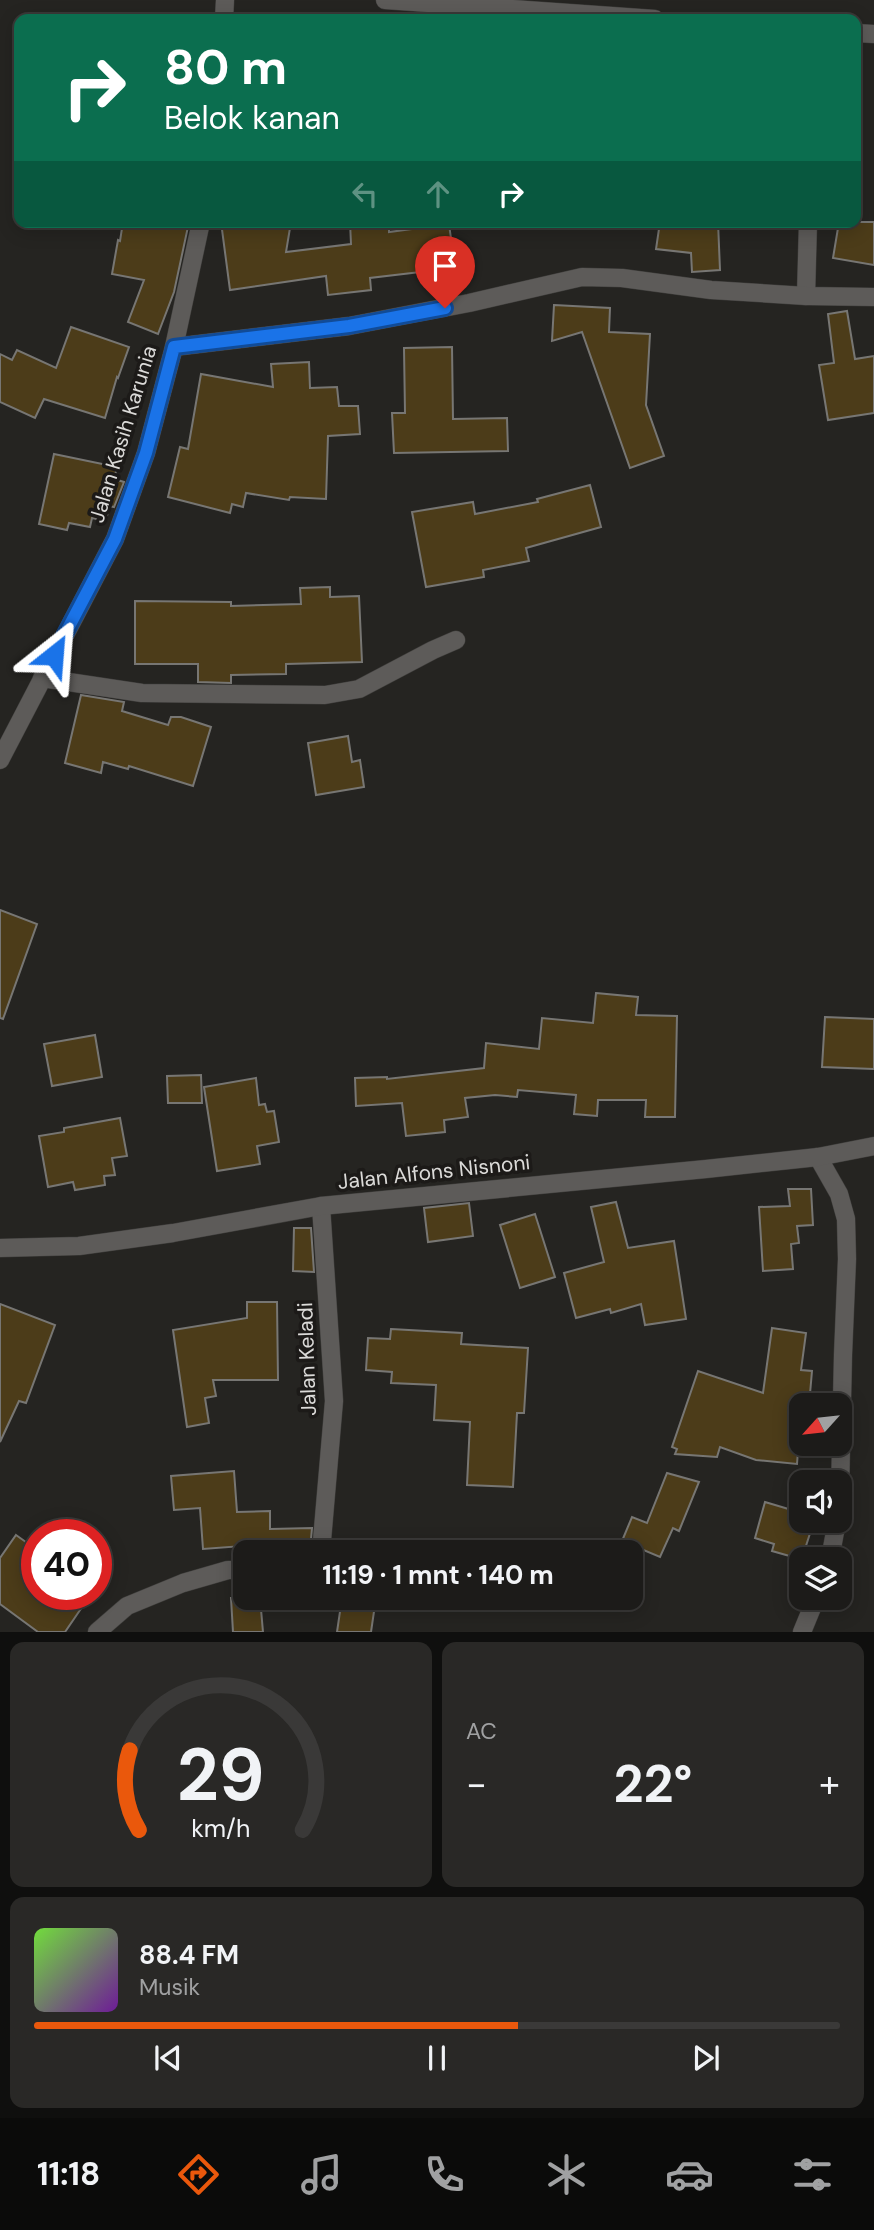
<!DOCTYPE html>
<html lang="id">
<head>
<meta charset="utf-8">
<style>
  body { margin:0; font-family:"DM Sans",sans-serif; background:#292826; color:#f1f3f6; height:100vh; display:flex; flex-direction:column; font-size:26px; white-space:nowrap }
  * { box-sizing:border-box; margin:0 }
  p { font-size:23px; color:#a0a1a2 }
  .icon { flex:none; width:38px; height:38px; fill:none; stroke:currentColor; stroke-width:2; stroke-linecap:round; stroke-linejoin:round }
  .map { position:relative; height:1632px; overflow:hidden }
  .details { display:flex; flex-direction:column; gap:10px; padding:10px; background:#0f0f0e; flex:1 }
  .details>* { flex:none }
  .banner { position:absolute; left:14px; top:14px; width:847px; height:214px; border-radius:14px; box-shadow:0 4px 18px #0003,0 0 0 2px #3a3938; background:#0b6e4f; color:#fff; overflow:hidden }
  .needle { width:46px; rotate:243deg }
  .controls { position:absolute; left:789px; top:1393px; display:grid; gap:14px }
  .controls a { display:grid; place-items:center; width:63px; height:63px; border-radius:14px; background:#1c1b19; box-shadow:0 4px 18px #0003,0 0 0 2px #3a3938; font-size:35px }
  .speed { position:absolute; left:21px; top:1519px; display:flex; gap:14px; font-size:35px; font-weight:700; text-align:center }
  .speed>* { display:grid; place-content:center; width:91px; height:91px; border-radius:50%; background:#1c1b19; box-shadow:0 4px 18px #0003,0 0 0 2px #3a3938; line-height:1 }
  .speed .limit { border:10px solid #d22; background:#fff; color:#111 }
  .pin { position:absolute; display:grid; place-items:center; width:60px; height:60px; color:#fff; margin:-72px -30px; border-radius:50% 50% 50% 0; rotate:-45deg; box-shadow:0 0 7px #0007 }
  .pin .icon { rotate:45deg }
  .me { position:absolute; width:77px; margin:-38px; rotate:28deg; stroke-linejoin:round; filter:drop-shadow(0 0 5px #0008) }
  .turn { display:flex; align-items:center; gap:24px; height:147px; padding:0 35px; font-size:32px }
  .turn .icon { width:91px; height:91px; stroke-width:2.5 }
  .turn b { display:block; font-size:49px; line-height:60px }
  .lanes { display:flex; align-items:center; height:66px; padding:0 35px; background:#0003; justify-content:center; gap:35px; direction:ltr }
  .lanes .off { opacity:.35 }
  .big { font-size:52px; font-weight:700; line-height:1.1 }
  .details .card { flex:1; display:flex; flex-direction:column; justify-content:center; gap:10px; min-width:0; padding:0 24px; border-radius:14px; background:#292826 }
  .details .dial { align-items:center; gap:0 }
  .dial svg { height:182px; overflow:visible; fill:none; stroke:#3a3938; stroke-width:7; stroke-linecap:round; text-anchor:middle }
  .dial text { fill:#f1f3f6; stroke:none }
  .song { display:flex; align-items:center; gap:21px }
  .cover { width:84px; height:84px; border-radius:10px; background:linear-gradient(135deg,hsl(100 70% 55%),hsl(280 70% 35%)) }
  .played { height:7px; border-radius:4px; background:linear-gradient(90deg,#ea580c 60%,#3a3938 60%) }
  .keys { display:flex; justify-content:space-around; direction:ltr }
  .heat { display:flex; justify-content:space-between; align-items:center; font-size:38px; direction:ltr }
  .details .tiles { flex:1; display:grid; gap:10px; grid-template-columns:1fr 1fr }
  .card:last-child { grid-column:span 2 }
  .trip { position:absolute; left:233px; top:1540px; width:410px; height:70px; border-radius:14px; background:#1c1b19; box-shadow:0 4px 18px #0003,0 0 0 2px #3a3938; font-weight:700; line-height:70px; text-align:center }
  .dock { display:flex; height:112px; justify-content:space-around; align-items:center; background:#0b0b0a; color:#a0a1a2 }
  .dock .icon { width:49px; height:49px }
  .dock .on { color:#ea580c }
  .dock b { font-size:32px; color:#f1f3f6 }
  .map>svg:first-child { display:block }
</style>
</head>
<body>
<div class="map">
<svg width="874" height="1632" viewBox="0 0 874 1632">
  <rect width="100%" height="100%" fill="#252421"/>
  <g fill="#4c3c19" stroke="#777673" stroke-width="2">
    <path d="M123 222H189L174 292 158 334 128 322 144 280 112 274 118 240 120 241Z"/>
    <path d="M221 222H291L286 252 351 244 350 222H389V232L449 224 455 268 370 278 371 290 328 295 326 276 230 290Z"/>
    <path d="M660 222H718L720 270 692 272 691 253 656 249Z"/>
    <path d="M839 222H874V265L833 258Z"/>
    <path d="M554 305 610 308 609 332 650 334 646 405 664 456 630 468 582 332 552 341Z"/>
    <path d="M847 311 855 359 874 356V413L828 420 819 365 834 363 828 314Z"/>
    <path d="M71 327 129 347 118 378 117 377 105 418 44 399 35 418 0 402V354L12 360 17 350 56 368Z"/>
    <path d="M452 347 453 419 507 418 508 451 394 453 392 413H405L404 348Z"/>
    <path d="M309 362 310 388 337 387 339 406H358L360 434 328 436 326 499 290 497 289 500 246 493 243 507 232 504 230 513 168 497 180 447 188 449 201 374 273 387 271 364Z"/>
    <path d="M54 454 117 467 114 479 124 482 114 507 109 506 106 521 92 518 90 527 69 523 67 530 39 524Z"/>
    <path d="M590 485 601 527 526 548 529 561 483 570 484 577 426 587 412 512 473 502 475 514 538 502 537 499Z"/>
    <path d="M330 587V597L359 596 362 662 286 664V674L231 675V683L198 682V664H135V601L231 602V606L301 604 300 588Z"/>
    <path d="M81 695 124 702 122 711 168 725 171 717H181L211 727 193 786 129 766 128 769 103 762 101 773 65 763Z"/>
    <path d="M348 736 352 762 360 760 364 787 316 795 308 743Z"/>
    <path d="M0 910 37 924 3 1019 0 1018Z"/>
    <path d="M596 993 638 997 636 1015 677 1016 675 1117H645L646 1100H598L597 1116 574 1114 576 1095 518 1090 517 1097 495 1095 465 1098 468 1117 444 1120 445 1132 406 1136 402 1103 356 1106 355 1078 387 1077V1079L484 1068 486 1043 539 1049 542 1018 593 1023Z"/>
    <path d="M825 1017 874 1019V1069L822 1067Z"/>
    <path d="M95 1035 102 1077 52 1086 44 1044Z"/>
    <path d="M201 1075 202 1103H168L167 1076Z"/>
    <path d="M256 1078 259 1105 265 1104 267 1112 274 1111 279 1142 257 1146 260 1164 217 1171 204 1087Z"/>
    <path d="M120 1118 127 1156 112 1158 115 1175 104 1176 105 1185 75 1190 73 1182 48 1187 39 1136 64 1132V1128Z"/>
    <path d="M788 1189H811L813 1225 797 1226 799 1243 791 1244 793 1269 763 1271 759 1207 790 1206Z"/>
    <path d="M616 1202 628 1248 674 1241 686 1319 645 1325 641 1304 611 1313 610 1309 576 1318 564 1273 604 1262 591 1207Z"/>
    <path d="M469 1203 473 1236 428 1242 424 1208Z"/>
    <path d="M535 1214 555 1277 520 1288 500 1225Z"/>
    <path d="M294 1228H311L314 1272 293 1271Z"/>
    <path d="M247 1302H277L278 1380H213L216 1396 205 1398 209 1423 187 1427 173 1330 247 1318Z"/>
    <path d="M0 1304 55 1325 26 1403 19 1401 0 1442Z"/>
    <path d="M772 1328 806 1333 801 1370 812 1371 809 1405H802V1444H807L806 1451H798L797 1464 756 1460 720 1447 717 1457 675 1454 677 1449 672 1447 698 1371 763 1393Z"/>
    <path d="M391 1329 462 1333 461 1344 528 1348 524 1413H517L513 1487 467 1485 470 1422 434 1420 436 1385 391 1383 392 1372 366 1370 368 1338 390 1339Z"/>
    <path d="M234 1471 237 1512 270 1511V1529L312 1528 310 1550H303V1552H242V1546L203 1549 200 1508 174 1510 171 1476Z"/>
    <path d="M667 1473 699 1482 679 1531 673 1528 660 1557 622 1541 632 1517 647 1523Z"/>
    <path d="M765 1502 802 1513V1521H814L804 1552 795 1550 793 1557 772 1551 774 1544 755 1538Z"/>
    <path d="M16 1535 37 1550V1594H91L65 1632H38L0 1604V1558Z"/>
    <path d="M231 1598H260L263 1632H233Z"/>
    <path d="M342 1598H376L371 1632H337Z"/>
  </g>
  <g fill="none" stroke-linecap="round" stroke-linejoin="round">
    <defs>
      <g id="street">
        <path d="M385 0 655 19"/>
        <path d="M856 33 874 34"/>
        <path d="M806 296 808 222"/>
        <path d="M174 347 349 326 469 303 582 277 622 278 711 290 806 296 874 297"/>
        <path d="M42 678 142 693 325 695 359 689 433 650 456 640"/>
        <path d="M818 1157 839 1194 846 1219 847 1259 843 1355 840 1493"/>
        <path d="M321 1552 334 1401 321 1206"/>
        <path d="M830 1559 837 1521"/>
        <path d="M97 1632 127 1606 183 1583 228 1570H245"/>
        <path d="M802 1632 816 1598"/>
      </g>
      <g id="secondary">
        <path d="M224 19 225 0"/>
        <path d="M0 760 115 539 146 453 174 347 201 222"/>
        <path d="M0 1248 79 1246 173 1233 321 1206 706 1169 818 1157 874 1146"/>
      </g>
    </defs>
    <use href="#street" stroke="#3f3e3c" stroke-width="19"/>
    <use href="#secondary" stroke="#3f3e3c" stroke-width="19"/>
    <use href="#street" stroke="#5d5b59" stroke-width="18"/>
    <use href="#secondary" stroke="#5d5b59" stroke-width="18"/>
  </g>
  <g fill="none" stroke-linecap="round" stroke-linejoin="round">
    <defs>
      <path id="route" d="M54 655 115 539 146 453 174 347 349 326 445 308"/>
    </defs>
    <use href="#route" stroke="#114b97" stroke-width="18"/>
    <use href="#route" stroke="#1a73e8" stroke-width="12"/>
  </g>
  <g text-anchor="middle" stroke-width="7" stroke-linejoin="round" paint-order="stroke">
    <g font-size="21" fill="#dbdad8" stroke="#1c1a18">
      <text transform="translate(123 434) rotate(-73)" y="7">Jalan Kasih Karunia</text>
      <text transform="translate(434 1172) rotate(-6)" y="7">Jalan Alfons Nisnoni</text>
      <text transform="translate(307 1359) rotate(-92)" y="7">Jalan Keladi</text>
    </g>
  </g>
</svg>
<div class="controls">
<a><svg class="needle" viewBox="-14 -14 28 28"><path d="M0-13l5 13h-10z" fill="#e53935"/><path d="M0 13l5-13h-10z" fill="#a0a1a2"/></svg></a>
<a><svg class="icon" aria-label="sound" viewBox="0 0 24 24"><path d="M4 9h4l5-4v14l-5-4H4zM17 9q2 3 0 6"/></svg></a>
<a><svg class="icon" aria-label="layers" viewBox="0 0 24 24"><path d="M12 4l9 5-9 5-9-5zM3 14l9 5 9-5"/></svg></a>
</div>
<div class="speed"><div class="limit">40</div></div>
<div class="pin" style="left:445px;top:308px;background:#d93025"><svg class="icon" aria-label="arrive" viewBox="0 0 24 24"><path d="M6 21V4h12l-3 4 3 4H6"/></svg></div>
<svg class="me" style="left:54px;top:655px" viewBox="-20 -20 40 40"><path d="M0-17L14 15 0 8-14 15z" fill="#1a73e8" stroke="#fff" stroke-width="4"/></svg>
<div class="trip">11:19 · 1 mnt · 140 m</div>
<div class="banner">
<div class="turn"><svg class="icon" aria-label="right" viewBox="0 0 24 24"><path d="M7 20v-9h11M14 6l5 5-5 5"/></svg><div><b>80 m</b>Belok kanan</div></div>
<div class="lanes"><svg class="icon off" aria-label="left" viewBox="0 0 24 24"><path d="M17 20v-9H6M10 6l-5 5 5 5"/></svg><svg class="icon off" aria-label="ahead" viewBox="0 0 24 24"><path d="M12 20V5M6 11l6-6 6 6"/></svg><svg class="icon" aria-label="right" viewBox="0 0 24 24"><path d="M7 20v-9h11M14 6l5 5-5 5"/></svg></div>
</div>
</div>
<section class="details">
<div class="tiles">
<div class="card dial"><svg viewBox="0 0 100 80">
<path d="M14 69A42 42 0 1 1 86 69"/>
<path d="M14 69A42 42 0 0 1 10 34" stroke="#ea580c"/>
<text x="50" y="56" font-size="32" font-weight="700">29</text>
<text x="50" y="72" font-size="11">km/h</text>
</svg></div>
<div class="card"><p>AC</p>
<div class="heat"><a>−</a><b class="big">22°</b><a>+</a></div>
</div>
<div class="card">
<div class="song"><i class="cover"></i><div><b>88.4 FM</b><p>Musik</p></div></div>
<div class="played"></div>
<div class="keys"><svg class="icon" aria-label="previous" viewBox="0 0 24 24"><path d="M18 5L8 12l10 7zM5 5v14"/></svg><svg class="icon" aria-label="pause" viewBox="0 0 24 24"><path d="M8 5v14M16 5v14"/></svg><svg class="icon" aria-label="next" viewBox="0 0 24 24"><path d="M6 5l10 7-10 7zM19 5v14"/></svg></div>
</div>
</div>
</section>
<nav class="dock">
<b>11:18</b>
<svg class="icon on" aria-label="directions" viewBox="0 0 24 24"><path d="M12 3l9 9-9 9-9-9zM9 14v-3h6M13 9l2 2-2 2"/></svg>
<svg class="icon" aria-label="music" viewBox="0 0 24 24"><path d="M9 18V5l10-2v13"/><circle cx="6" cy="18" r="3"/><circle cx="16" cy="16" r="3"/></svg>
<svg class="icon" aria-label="phone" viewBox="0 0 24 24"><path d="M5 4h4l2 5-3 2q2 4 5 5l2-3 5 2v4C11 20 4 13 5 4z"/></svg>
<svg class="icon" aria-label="climate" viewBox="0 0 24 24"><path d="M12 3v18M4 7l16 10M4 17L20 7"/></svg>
<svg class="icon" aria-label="car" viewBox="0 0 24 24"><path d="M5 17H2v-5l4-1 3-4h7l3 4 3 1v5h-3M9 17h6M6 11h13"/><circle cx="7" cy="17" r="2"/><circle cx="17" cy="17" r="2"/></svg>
<svg class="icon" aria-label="filters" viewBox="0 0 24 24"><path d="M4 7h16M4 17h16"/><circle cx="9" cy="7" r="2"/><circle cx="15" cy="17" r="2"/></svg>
</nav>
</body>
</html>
